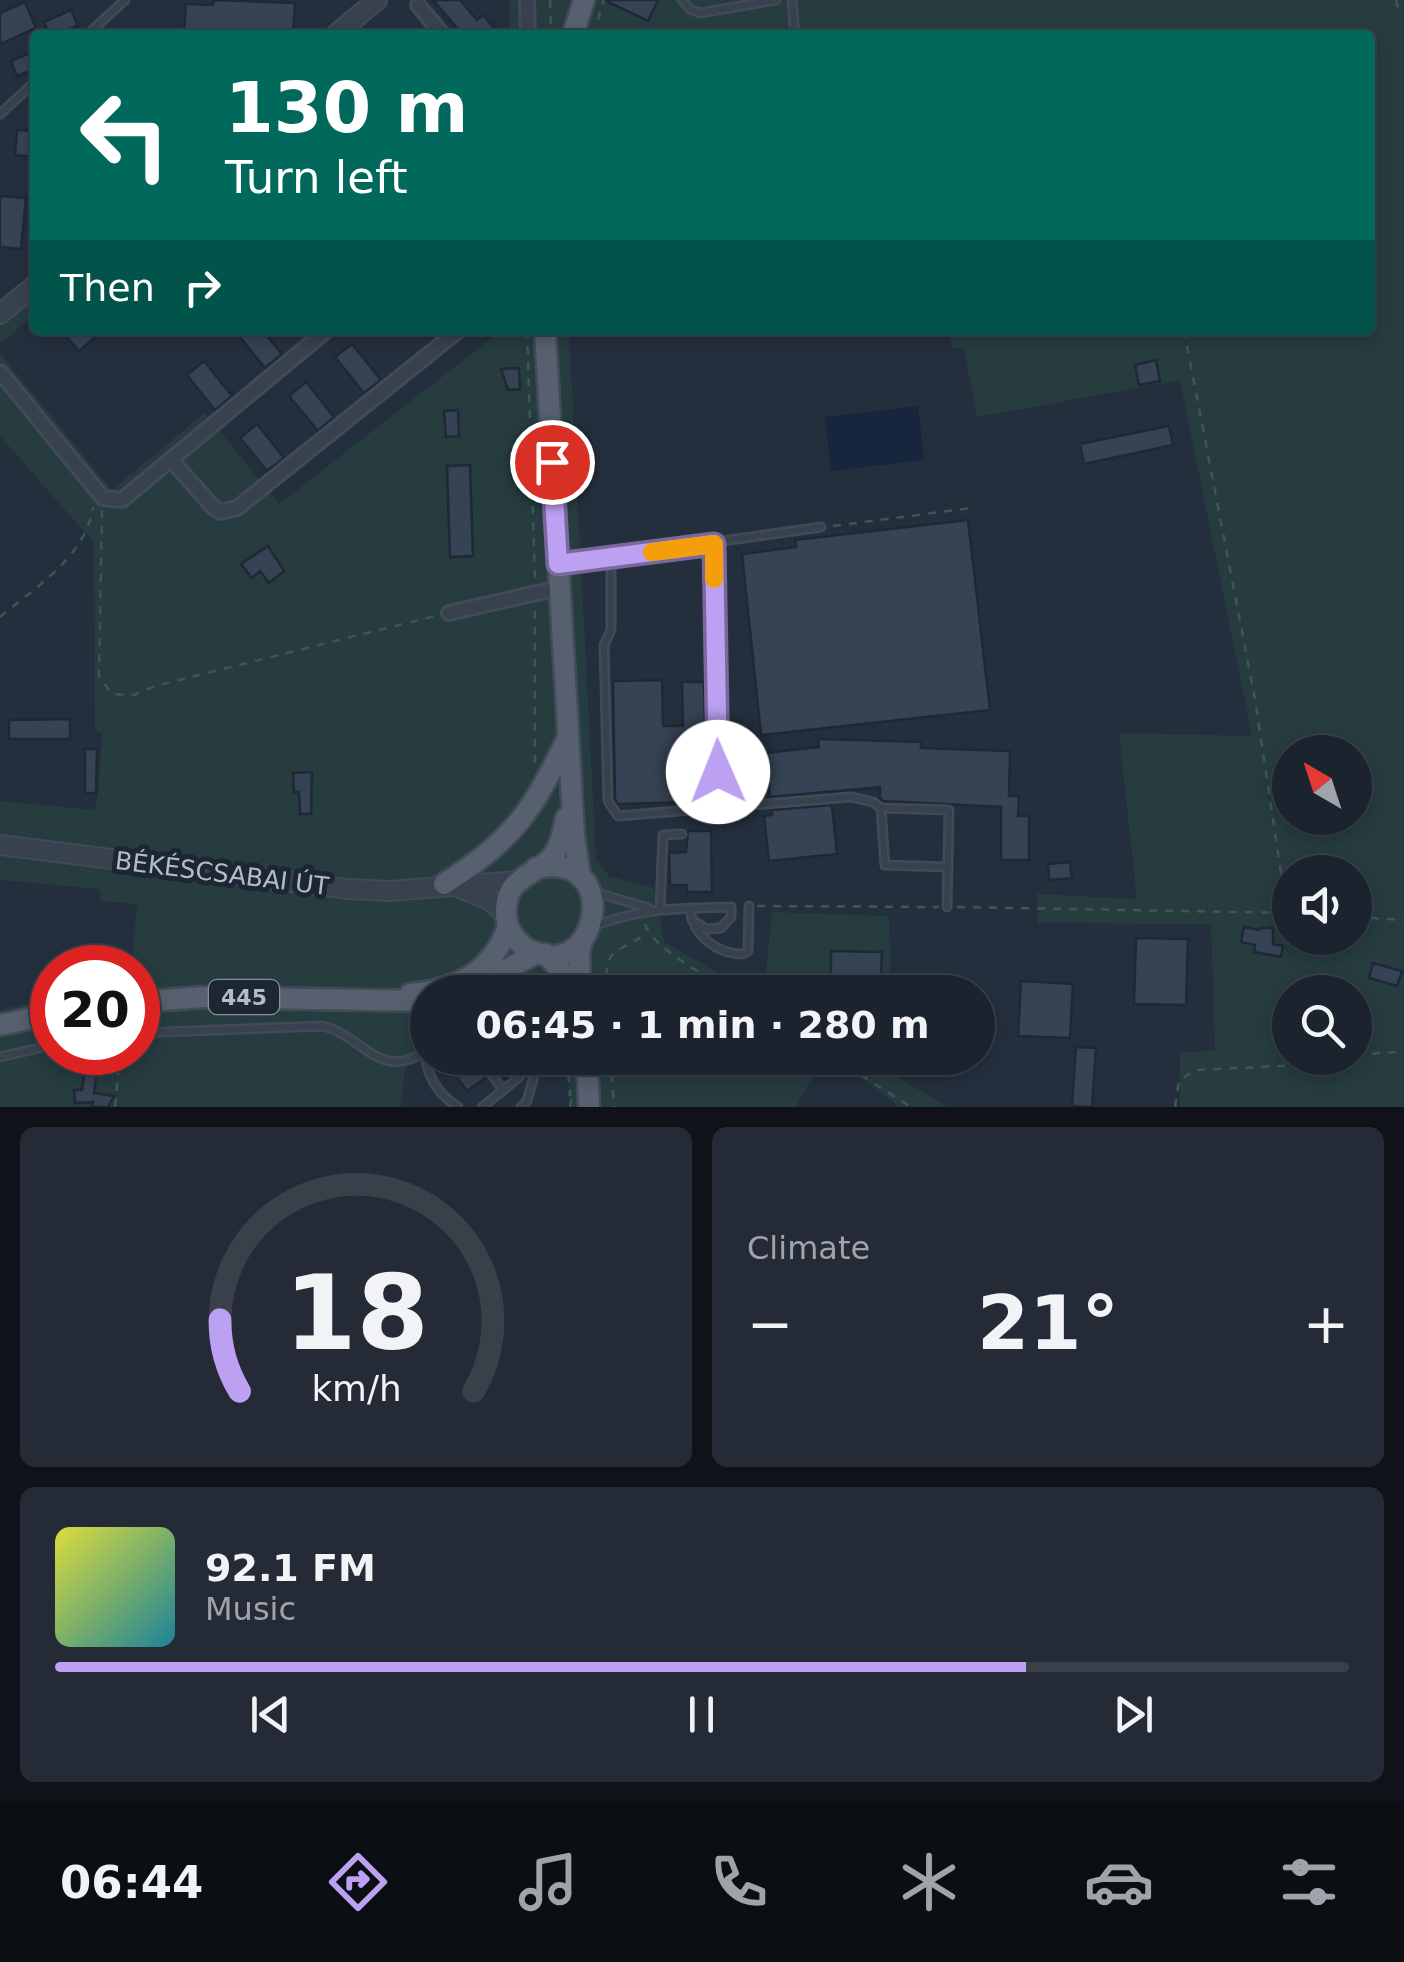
<!DOCTYPE html>
<html lang="en">
<head>
<meta charset="utf-8">
<style>
  body { margin:0; font-family:"DejaVu Sans",sans-serif; background:#242b36; color:#f1f3f6; height:100vh; display:flex; flex-direction:column; font-size:38px; white-space:nowrap }
  * { box-sizing:border-box; margin:0 }
  p { font-size:32px; color:#a0a4aa }
  .icon { flex:none; width:55px; height:55px; fill:none; stroke:currentColor; stroke-width:2; stroke-linecap:round; stroke-linejoin:round }
  .map { position:relative; height:1107px; overflow:hidden }
  .panel { display:flex; flex-direction:column; gap:20px; padding:20px; background:#0f1319; flex:1 }
  .panel>* { flex:none }
  .banner { position:absolute; left:30px; top:30px; width:1345px; height:305px; border-radius:10px; box-shadow:0 5px 15px #0003,0 0 0 2px #39404a; background:#00695c; color:#fff; overflow:hidden }
  .needle { width:65px; rotate:321deg }
  .buttons { position:absolute; left:1272px; top:735px; display:grid; gap:20px }
  .buttons a { display:grid; place-items:center; width:100px; height:100px; border-radius:50%; background:#1b232e; box-shadow:0 5px 15px #0003,0 0 0 2px #39404a; font-size:50px }
  .speed { position:absolute; left:30px; top:945px; display:flex; gap:20px; font-size:50px; font-weight:700; text-align:center }
  .speed>* { display:grid; place-content:center; width:130px; height:130px; border-radius:50%; background:#1b232e; box-shadow:0 5px 15px #0003,0 0 0 2px #39404a; line-height:1 }
  .speed .limit { border:15px solid #d22; background:#fff; color:#111 }
  .pin { position:absolute; display:grid; place-items:center; width:85px; height:85px; color:#fff; margin:-42px; border:5px solid #fff; border-radius:50%; box-shadow:0 2px 10px #0007 }
  .me { position:absolute; width:110px; margin:-55px; rotate:359deg; stroke-linejoin:round; filter:drop-shadow(0 0 8px #0008) }
  .turn { display:flex; align-items:center; gap:35px; height:210px; padding:0 30px; font-size:45px }
  .turn .icon { width:130px; height:130px; stroke-width:2.5 }
  .turn b { display:block; font-size:70px; line-height:85px }
  .then { display:flex; align-items:center; height:95px; padding:0 30px; background:#0003; gap:20px; font-size:38px }
  .big { font-size:75px; font-weight:800; line-height:1.1 }
  .panel .tile { flex:1; display:flex; flex-direction:column; justify-content:center; gap:15px; min-width:0; padding:0 35px; border-radius:15px; background:#242b36 }
  .panel .dial { align-items:center; gap:0 }
  .dial svg { height:260px; overflow:visible; fill:none; stroke:#39404a; stroke-width:7; stroke-linecap:round; text-anchor:middle }
  .dial text { fill:#f1f3f6; stroke:none }
  .song { display:flex; align-items:center; gap:30px }
  .cover { width:120px; height:120px; border-radius:15px; background:linear-gradient(135deg,hsl(60 70% 55%),hsl(190 70% 35%)) }
  .played { height:10px; border-radius:5px; background:linear-gradient(90deg,#bca0f2 75%,#39404a 75%) }
  .keys { display:flex; justify-content:space-around; direction:ltr }
  .heat { display:flex; justify-content:space-between; align-items:center; font-size:55px; direction:ltr }
  .panel .tiles { flex:1; display:grid; gap:20px; grid-template-columns:1fr 1fr }
  .tile:last-child { grid-column:span 2 }
  .trip { position:absolute; left:410px; top:975px; width:585px; height:100px; border-radius:50px; background:#1b232e; box-shadow:0 5px 15px #0003,0 0 0 2px #39404a; font-weight:800; line-height:100px; text-align:center }
  .tabs { display:flex; height:160px; justify-content:space-around; align-items:center; background:#0b0e12; color:#a0a4aa }
  .tabs .icon { width:70px; height:70px }
  .tabs .selected { color:#bca0f2 }
  .tabs b { font-size:45px; color:#f1f3f6 }
  .map>svg:first-child { display:block }
</style>
</head>
<body>
<div class="map">
<svg width="1404" height="1107" viewBox="0 0 1404 1107">
  <rect width="100%" height="100%" fill="#242f3e"/>
  <g fill="#263c3f" fill-rule="evenodd">
    <path d="M509 0H1404V1107H1180V1053L1215 1050 1211 924 1038 923 1037 894 1137 899 1119 733 1252 736 1180 380 977 417 964 349 952 348 948 330H1370V35H510ZM1290 752H1355V818H1290ZM1290 872H1355V938H1290ZM1290 992H1355V1058H1290Z"/>
    <path d="M35 274V314L0 344V303Z"/>
    <path d="M502 330H569L596 859 609 876 654 888 664 942 752 992H562L560 984 536 992H428L427 1055 405 1067 401 1107H0V1010L52 997V1052H138V968L131 967 137 904 101 901 99 889 0 880V801L94 810 98 795 102 733 95 729 94 543 0 436V353L112 490 205 413 279 504Z"/>
    <path d="M772 912 889 916 891 981 881 980 880 992H764Z"/>
    <path d="M567 1058H823L796 1107H570Z"/>
    <path d="M837 1058H875V1063L947 1107H899Z"/>
  </g>
  <path fill="#17263c" d="M918 406 924 460 831 471 825 417Z"/>
  <g fill="#364354" stroke="#1f2835" stroke-width="2.5">
    <path d="M214 0 295 3 293 35 184 29 186 4 213 5Z"/>
    <path d="M433 0H460L477 20 483 15 495 29 488 35H463Z"/>
    <path d="M604 0H658L648 21Z"/>
    <path d="M25 2 36 28 0 44V13Z"/>
    <path d="M71 10 78 26 50 35 44 22Z"/>
    <path d="M32 52 35 69 17 76 11 61Z"/>
    <path d="M17 130 35 131V157L15 155Z"/>
    <path d="M0 196 26 198 21 249 0 247Z"/>
    <path d="M61 330H93L98 335 79 351Z"/>
    <path d="M234 330H262L282 354 265 368Z"/>
    <path d="M352 344 381 380 364 393 335 357Z"/>
    <path d="M1156 360 1160 381 1139 385 1135 365Z"/>
    <path d="M204 361 232 396 215 410 187 375Z"/>
    <path d="M519 368 520 389 508 390 501 369Z"/>
    <path d="M306 382 334 417 318 431 289 396Z"/>
    <path d="M458 410 459 436 446 437 444 411Z"/>
    <path d="M257 424 284 458 267 471 240 438Z"/>
    <path d="M1169 426 1173 445 1084 464 1080 444Z"/>
    <path d="M470 465 473 556 450 557 447 466Z"/>
    <path d="M968 520 990 710 761 735 742 554 796 547 795 540Z"/>
    <path d="M268 546 284 571 269 583 260 571 252 578 241 564Z"/>
    <path d="M662 680 663 726H683L682 682H704L707 797H691V802L618 804 615 800 613 681Z"/>
    <path d="M70 719V739H9V720Z"/>
    <path d="M818 739 921 742V748L1010 751 1009 796H1019L1018 816H1029V860H1001V807L883 801 880 798V787L770 797 766 753 819 747Z"/>
    <path d="M85 749H97L96 793H85Z"/>
    <path d="M312 772 311 814H300L299 792H294L293 773Z"/>
    <path d="M832 805 837 854 769 861 764 816 772 815V810Z"/>
    <path d="M688 831H711L712 892H687V885H670L669 853 686 852Z"/>
    <path d="M1070 862 1072 878 1049 880 1048 864Z"/>
    <path d="M1244 927 1259 930V928H1273V944L1283 946 1281 957 1254 952 1255 945 1241 942Z"/>
    <path d="M1136 938 1188 939 1186 1005 1134 1004Z"/>
    <path d="M831 951 882 952 881 975 831 974Z"/>
    <path d="M1373 963 1402 971 1397 986 1369 978Z"/>
    <path d="M1021 981 1073 984 1070 1038 1018 1036Z"/>
    <path d="M1076 1047 1096 1048 1092 1107 1072 1106Z"/>
    <path d="M460 1058H472L475 1062 480 1058H516L521 1064 506 1079 493 1065H486L482 1071 485 1078 467 1091 449 1066Z"/>
    <path d="M85 1069 97 1071 94 1093 114 1096 108 1107H92L93 1102 75 1103 74 1090H82Z"/>
  </g>
  <g fill="none" stroke-linecap="round" stroke-linejoin="round">
    <defs>
      <g id="service">
        <path d="M682 0 690 9 700 13 776 0"/>
        <path d="M792 0 795 35"/>
        <path d="M87 35 125 0"/>
        <path d="M0 114 35 82"/>
        <path d="M714 544 718 810"/>
        <path d="M611 557V630L604 645 608 801 618 816 851 797 873 802 881 808 949 810 947 907"/>
        <path d="M560 564 821 527"/>
        <path d="M881 808 885 865 948 867"/>
        <path d="M598 893 648 908"/>
        <path d="M660 909 663 835 682 834"/>
        <path d="M695 926C704 943 723 954 742 954L748 951 749 906"/>
        <path d="M592 927C638 908 682 908 731 907V917L721 928 706 929 692 920 690 908"/>
        <path d="M138 1033 323 1026C364 1036 379 1083 428 1050"/>
        <path d="M426 1051C424 1074 439 1095 458 1107"/>
        <path d="M0 1057 52 1045"/>
        <path d="M489 1071 503 1090"/>
        <path d="M482 1107 518 1078 535 1058"/>
        <path d="M521 1107 527 1101 539 1058"/>
      </g>
      <g id="minor">
        <path d="M527 0 528 35"/>
        <path d="M418 5 443 35"/>
        <path d="M0 372 103 498 122 500 327 330"/>
        <path d="M172 461 213 507 221 512 237 508 459 330"/>
        <path d="M449 613 559 588"/>
      </g>
      <g id="tertiary">
        <path d="M335 35 377 0"/>
        <path d="M0 314 35 285"/>
        <path d="M0 845 348 889 390 891 516 881"/>
        <path d="M460 888 489 900 505 914"/>
      </g>
      <g id="primary">
        <path d="M573 35 584 0"/>
        <path d="M545 330 574 835 580 877"/>
        <path d="M536 868C627 849 597 991 526 948 513 939 505 925 506 909 507 878 531 877 549 860 560 849 563 832 566 818"/>
        <path d="M444 884C516 837 531 813 568 737"/>
        <path d="M546 954 562 972 568 992"/>
        <path d="M474 987 537 953"/>
        <path d="M581 992 579 954 582 941"/>
        <path d="M410 994C457 989 493 972 508 926"/>
        <path d="M138 1002 203 997 428 1001"/>
        <path d="M0 1025 52 1014"/>
        <path d="M587 1058 589 1107"/>
      </g>
    </defs>
    <use href="#service" stroke="#414a57" stroke-width="11"/>
    <use href="#minor" stroke="#414a57" stroke-width="18"/>
    <use href="#tertiary" stroke="#414a57" stroke-width="22"/>
    <use href="#primary" stroke="#414a57" stroke-width="25"/>
    <g stroke="#3f5557" stroke-width="2.5" stroke-dasharray="8 8" stroke-linecap="butt">
      <path d="M550 0 551 35"/>
      <path d="M1396 0 1397 6H1404"/>
      <path d="M593 35 604 0"/>
      <path d="M527 330 535 578"/>
      <path d="M1184 330 1255 699 1282 880 1276 913"/>
      <path d="M102 510 99 678 113 694 134 695 155 686 435 616"/>
      <path d="M833 526 971 508"/>
      <path d="M0 617C36 587 86 556 93 507"/>
      <path d="M535 763V606"/>
      <path d="M757 906 939 907"/>
      <path d="M957 907 1290 913"/>
      <path d="M1355 917 1404 920"/>
      <path d="M645 924C653 950 711 978 733 992"/>
      <path d="M607 992C604 948 612 955 647 934"/>
      <path d="M567 1058 570 1096"/>
      <path d="M611 1058 614 1107"/>
      <path d="M834 1058 911 1107"/>
      <path d="M115 1107 120 1052"/>
      <path d="M570 1107 572 1093"/>
      <path d="M1175 1107 1179 1081 1195 1070 1304 1065 1378 1053 1404 1052"/>
    </g>
    <use href="#service" stroke="#38414e" stroke-width="6"/>
    <use href="#minor" stroke="#38414e" stroke-width="12"/>
    <use href="#tertiary" stroke="#38414e" stroke-width="18"/>
    <use href="#primary" stroke="#56606e" stroke-width="20"/>
  </g>
  <g fill="none" stroke-linecap="round" stroke-linejoin="round">
    <defs>
      <path id="route" d="M552 462 558 564 714 544 718 772"/>
    </defs>
    <use href="#route" stroke="#7a689d" stroke-width="25"/>
    <use href="#route" stroke="#bca0f2" stroke-width="18"/>
    <path stroke="#f59e0b" stroke-width="18" d="M652 552 714 544V579"/>
  </g>
  <g text-anchor="middle" stroke-width="10" stroke-linejoin="round" paint-order="stroke">
    <rect fill="#1d2633" stroke="#878f9c" stroke-width="2.5" x="209" y="980" width="70" height="34" rx="8"/>
    <g font-size="22" font-weight="bold" fill="#b4bcc9">
      <text x="244" y="1005">445</text>
    </g>
    <g font-size="25" fill="#b4bcc9" stroke="#1d2633">
      <text transform="translate(222 873) rotate(7)" y="9">BÉKÉSCSABAI ÚT</text>
    </g>
  </g>
</svg>
<div class="buttons">
<a><svg class="needle" viewBox="-14 -14 28 28"><path d="M0-13l5 13h-10z" fill="#e53935"/><path d="M0 13l5-13h-10z" fill="#a0a4aa"/></svg></a>
<a><svg class="icon" aria-label="sound" viewBox="0 0 24 24"><path d="M4 9h4l5-4v14l-5-4H4zM17 9q2 3 0 6"/></svg></a>
<a><svg class="icon" aria-label="search" viewBox="0 0 24 24"><circle cx="10" cy="10" r="6"/><path d="M15 15l6 6"/></svg></a>
</div>
<div class="speed"><div class="limit">20</div></div>
<div class="pin" style="left:552px;top:462px;background:#d93025"><svg class="icon" aria-label="arrive" viewBox="0 0 24 24"><path d="M6 21V4h12l-3 4 3 4H6"/></svg></div>
<svg class="me" style="left:718px;top:772px" viewBox="-20 -20 40 40"><circle r="19" fill="#fff"/><path d="M0-13L10 11 0 6-10 11z" fill="#bca0f2"/></svg>
<div class="trip">06:45 · 1 min · 280 m</div>
<div class="banner">
<div class="turn"><svg class="icon" aria-label="left" viewBox="0 0 24 24"><path d="M17 20v-9H6M10 6l-5 5 5 5"/></svg><div><b>130 m</b>Turn left</div></div>
<div class="then">Then<svg class="icon" aria-label="right" viewBox="0 0 24 24"><path d="M7 20v-9h11M14 6l5 5-5 5"/></svg></div>
</div>
</div>
<section class="panel">
<div class="tiles">
<div class="tile dial"><svg viewBox="0 0 100 80">
<path d="M14 69A42 42 0 1 1 86 69"/>
<path d="M14 69A42 42 0 0 1 8 47" stroke="#bca0f2"/>
<text x="50" y="56" font-size="32" font-weight="700">18</text>
<text x="50" y="72" font-size="11">km/h</text>
</svg></div>
<div class="tile"><p>Climate</p>
<div class="heat"><a>−</a><b class="big">21°</b><a>+</a></div>
</div>
<div class="tile">
<div class="song"><i class="cover"></i><div><b>92.1 FM</b><p>Music</p></div></div>
<div class="played"></div>
<div class="keys"><svg class="icon" aria-label="previous" viewBox="0 0 24 24"><path d="M18 5L8 12l10 7zM5 5v14"/></svg><svg class="icon" aria-label="pause" viewBox="0 0 24 24"><path d="M8 5v14M16 5v14"/></svg><svg class="icon" aria-label="next" viewBox="0 0 24 24"><path d="M6 5l10 7-10 7zM19 5v14"/></svg></div>
</div>
</div>
</section>
<nav class="tabs">
<b>06:44</b>
<svg class="icon selected" aria-label="directions" viewBox="0 0 24 24"><path d="M12 3l9 9-9 9-9-9zM9 14v-3h6M13 9l2 2-2 2"/></svg>
<svg class="icon" aria-label="music" viewBox="0 0 24 24"><path d="M9 18V5l10-2v13"/><circle cx="6" cy="18" r="3"/><circle cx="16" cy="16" r="3"/></svg>
<svg class="icon" aria-label="phone" viewBox="0 0 24 24"><path d="M5 4h4l2 5-3 2q2 4 5 5l2-3 5 2v4C11 20 4 13 5 4z"/></svg>
<svg class="icon" aria-label="climate" viewBox="0 0 24 24"><path d="M12 3v18M4 7l16 10M4 17L20 7"/></svg>
<svg class="icon" aria-label="car" viewBox="0 0 24 24"><path d="M5 17H2v-5l4-1 3-4h7l3 4 3 1v5h-3M9 17h6M6 11h13"/><circle cx="7" cy="17" r="2"/><circle cx="17" cy="17" r="2"/></svg>
<svg class="icon" aria-label="filters" viewBox="0 0 24 24"><path d="M4 7h16M4 17h16"/><circle cx="9" cy="7" r="2"/><circle cx="15" cy="17" r="2"/></svg>
</nav>
</body>
</html>
